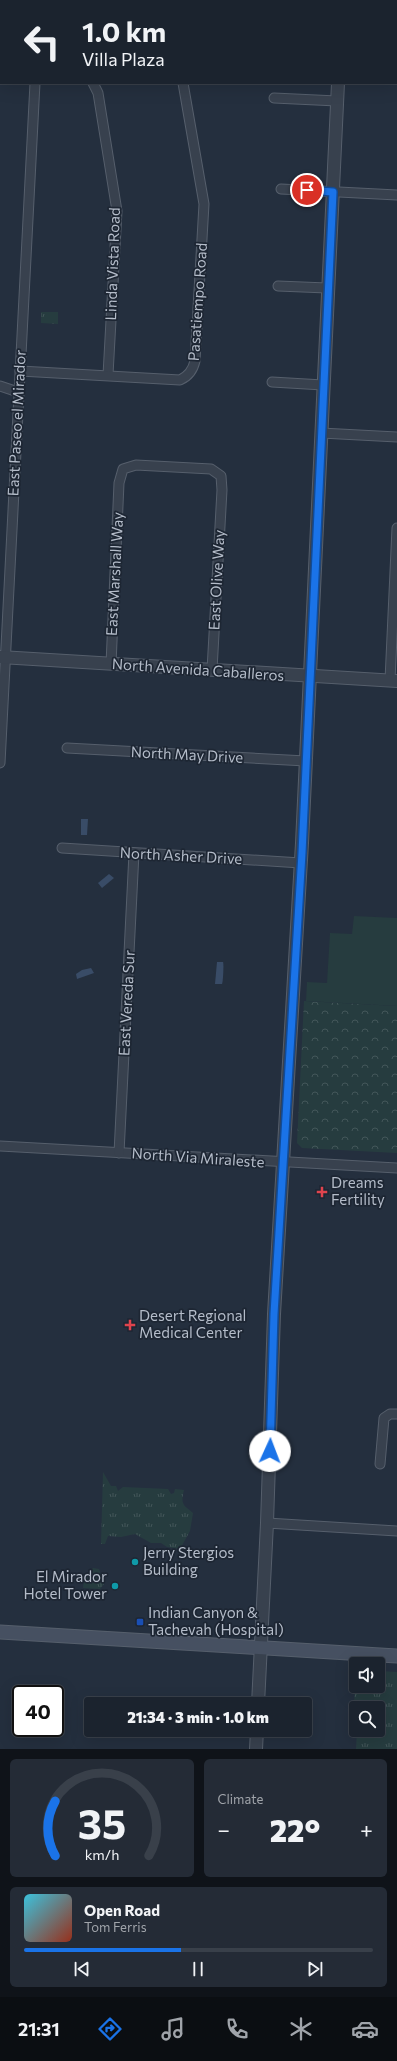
<!DOCTYPE html>
<html lang="en">
<head>
<meta charset="utf-8">
<style>
  body { margin:0; font-family:Commissioner,sans-serif; background:#242b36; color:#f1f3f6; height:100vh; display:flex; flex-direction:column; font-size:15px; white-space:nowrap }
  * { box-sizing:border-box; margin:0 }
  p { font-size:13px; color:#a0a4aa }
  .icon { flex:none; width:22px; height:22px; fill:none; stroke:currentColor; stroke-width:2; stroke-linecap:round; stroke-linejoin:round }
  .map { position:relative; height:1749px; overflow:hidden }
  .drawer { display:flex; flex-direction:column; gap:10px; padding:10px; background:#0f1319; flex:1 }
  .drawer>* { flex:none }
  .guide { position:absolute; left:0px; top:0px; width:397px; height:84px; box-shadow:0 4px 16px #0002,0 0 0 1px #39404a; background:#1b232e; color:#f1f3f6; overflow:hidden }
  .fabs { position:absolute; left:349px; top:1657px; display:grid; gap:8px }
  .fabs a { display:grid; place-items:center; width:36px; height:36px; border-radius:4px; background:#1b232e; box-shadow:0 4px 16px #0002,0 0 0 1px #39404a; font-size:20px }
  .speed { position:absolute; left:12px; top:1685px; display:flex; gap:8px; font-size:20px; font-weight:700; text-align:center }
  .speed>* { display:grid; place-content:center; width:52px; height:52px; border-radius:50%; background:#1b232e; box-shadow:0 4px 16px #0002,0 0 0 1px #39404a; line-height:1 }
  .speed .limit { border:2px solid #111; border-radius:6px; background:#fff; color:#111 }
  .pin { position:absolute; display:grid; place-items:center; width:34px; height:34px; color:#fff; margin:-17px; border:2px solid #fff; border-radius:50%; box-shadow:0 1px 4px #0007 }
  .me { position:absolute; width:44px; margin:-22px; rotate:2deg; stroke-linejoin:round; filter:drop-shadow(0 0 3px #0008) }
  .turn { display:flex; align-items:center; gap:14px; height:84px; padding:0 16px; font-size:18px }
  .turn .icon { width:52px; height:52px; stroke-width:2.5 }
  .turn b { display:block; font-size:28px; line-height:34px }
  .big { font-size:30px; font-weight:800; line-height:1.1 }
  .drawer .card { flex:1; display:flex; flex-direction:column; justify-content:center; gap:6px; min-width:0; padding:0 14px; border-radius:6px; background:#242b36 }
  .drawer .dial { align-items:center; gap:0 }
  .dial svg { height:104px; overflow:visible; fill:none; stroke:#39404a; stroke-width:7; stroke-linecap:round; text-anchor:middle }
  .dial text { fill:#f1f3f6; stroke:none }
  .song { display:flex; align-items:center; gap:12px }
  .cover { width:48px; height:48px; border-radius:6px; background:linear-gradient(135deg,hsl(190 70% 55%),hsl(10 70% 35%)) }
  .played { height:4px; border-radius:2px; background:linear-gradient(90deg,#1a73e8 45%,#39404a 45%) }
  .keys { display:flex; justify-content:space-around; direction:ltr }
  .heat { display:flex; justify-content:space-between; align-items:center; font-size:22px; direction:ltr }
  .drawer .tiles { flex:1; display:grid; gap:10px; grid-template-columns:1fr 1fr }
  .card:last-child { grid-column:span 2 }
  .trip { position:absolute; left:84px; top:1697px; width:228px; height:40px; border-radius:4px; background:#1b232e; box-shadow:0 4px 16px #0002,0 0 0 1px #39404a; font-weight:800; line-height:40px; text-align:center }
  .dock { display:flex; height:64px; justify-content:space-around; align-items:center; background:#0b0e12; color:#a0a4aa }
  .dock .icon { width:28px; height:28px }
  .dock .on { color:#1a73e8 }
  .dock b { font-size:18px; color:#f1f3f6 }
  .map>svg:first-child { display:block }
</style>
</head>
<body>
<div class="map">
<svg width="397" height="1749" viewBox="0 0 397 1749">
  <defs>
    <pattern id="grass-tufts" width="24" height="20" patternUnits="userSpaceOnUse"><rect width="24" height="20" fill="#263c3f"/><path d="M3 7l-1-3M5 7V3M7 7l1-3M15 17l-1-3M17 17v-4M19 17l1-3" fill="none" stroke="#435659"/></pattern>
    <pattern id="park-crowns" width="20" height="18" patternUnits="userSpaceOnUse"><rect width="20" height="18" fill="#263c3f"/><path d="M2 6a3 3 0 1 1 6 0M12 15a3 3 0 1 1 6 0" fill="none" stroke="#435659"/></pattern>
  </defs>
  <rect width="100%" height="100%" fill="#242f3e"/>
  <g fill="url(#grass-tufts)">
    <path d="M41 312H58V324L41 323Z"/>
    <path d="M103 1472 111 1486H116L118 1491 123 1487 168 1489 171 1494 174 1493 175 1489 184 1490C180 1505 184 1505 193 1513L190 1531 180 1549 167 1547 161 1543H151L135 1534 121 1537 108 1536 105 1544H101Z"/>
    <path d="M93 1568 99 1569 101 1576H103L104 1584 100 1589 83 1588 84 1578Z"/>
    <path d="M356 1670V1686H378V1671L397 1672V1749H356L357 1730H378V1708H356V1720H353Z"/>
  </g>
  <path fill="url(#park-crowns)" d="M304 1001 397 1006V1153L302 1148 297 1143Z"/>
  <path fill="#263c3f" d="M354 916 397 918V1006L306 1001 307 982 327 983 330 933 352 934Z"/>
  <g fill="#394c67">
    <path d="M81 819H88L87 835H81Z"/>
    <path d="M109 874 114 878 102 888 98 883Z"/>
    <path d="M217 962H223C224 964 223 982 222 984H215Z"/>
    <path d="M91 968 94 973 77 979 76 974 82 970Z"/>
  </g>
  <g fill="none" stroke-linecap="round" stroke-linejoin="round">
    <defs>
      <g id="minor">
        <path d="M166 0V1"/>
        <path d="M38 1V0"/>
        <path d="M0 64 1 65"/>
        <path d="M0 76H1"/>
        <path d="M93 83 98 93 117 211 108 375"/>
        <path d="M274 98 337 101"/>
        <path d="M281 189 397 195"/>
        <path d="M278 286 327 288"/>
        <path d="M20 371 180 380C189 376 193 370 195 361L204 204 183 83"/>
        <path d="M272 382 323 385"/>
        <path d="M0 386 18 392"/>
        <path d="M321 433 397 437"/>
        <path d="M111 664 119 483 123 469 136 465 211 469 221 476 222 490 212 670"/>
        <path d="M390 680 397 528"/>
        <path d="M67 748 306 761"/>
        <path d="M0 763 35 83"/>
        <path d="M62 848 301 863"/>
        <path d="M0 1146 397 1168"/>
        <path d="M119 1153 134 853"/>
        <path d="M380 1464 384 1418 390 1414H397"/>
        <path d="M267 1523 397 1531"/>
      </g>
      <g id="tertiary">
        <path d="M342 1V0"/>
        <path d="M0 657 397 681"/>
        <path d="M258 1704 267 1523 274 1314 302 843 338 83"/>
        <path d="M256 1749 257 1730"/>
      </g>
      <path id="secondary" d="M0 1632 397 1656"/>
    </defs>
    <use href="#minor" stroke="#565f6c" stroke-width="11"/>
    <use href="#tertiary" stroke="#565f6c" stroke-width="14"/>
    <use href="#secondary" stroke="#565f6c" stroke-width="15"/>
    <use href="#minor" stroke="#38414e" stroke-width="9"/>
    <use href="#tertiary" stroke="#38414e" stroke-width="12"/>
    <use href="#secondary" stroke="#465061" stroke-width="13"/>
  </g>
  <g fill="none" stroke-linecap="round" stroke-linejoin="round">
    <defs>
      <path id="route" d="M270 1451 274 1314 302 853 333 192 307 190"/>
    </defs>
    <use href="#route" stroke="#114b97" stroke-width="10"/>
    <use href="#route" stroke="#1a73e8" stroke-width="7"/>
  </g>
  <g fill="#e0444e" stroke="#1d2633" stroke-width="1.5">
    <path d="M320 1186h4v4h4v4h-4v4h-4v-4h-4v-4h4z"/>
    <path d="M128 1319h4v4h4v4h-4v4h-4v-4h-4v-4h4z"/>
  </g>
  <g fill="#0f9aa8" stroke="#1d2633" stroke-width="1.5">
    <circle cx="135" cy="1562" r="4"/>
    <circle cx="115" cy="1586" r="4"/>
  </g>
  <rect fill="#1a4fb4" stroke="#1d2633" stroke-width="1.5" x="136" y="1618" width="8" height="8" rx="2"/>
  <g text-anchor="middle" stroke-width="3.5" stroke-linejoin="round" paint-order="stroke">
    <g font-size="15" fill="#b4bcc9" stroke="#1d2633">
      <text transform="translate(113 264) rotate(-88)" y="5">Linda Vista Road</text>
      <text transform="translate(198 302) rotate(-86)" y="5">Pasatiempo Road</text>
      <text transform="translate(17 423) rotate(-87)" y="5">East Paseo el Mirador</text>
      <text transform="translate(115 574) rotate(-87)" y="5">East Marshall Way</text>
      <text transform="translate(217 580) rotate(-87)" y="5">East Olive Way</text>
      <text transform="translate(198 670) rotate(4)" y="5">North Avenida Caballeros</text>
      <text transform="translate(187 755) rotate(3)" y="5">North May Drive</text>
      <text transform="translate(181 856) rotate(3)" y="5">North Asher Drive</text>
      <text transform="translate(127 1003) rotate(-87)" y="5">East Vereda Sur</text>
      <text transform="translate(198 1158) rotate(4)" y="5">North Via Miraleste</text>
    </g>
    <g font-size="15" fill="#b4bcc9" stroke="#1d2633" text-anchor="start">
      <text x="331" y="1188">Dreams<tspan x="331" dy="17">Fertility</tspan></text>
      <text x="139" y="1321">Desert Regional<tspan x="139" dy="17">Medical Center</tspan></text>
      <text x="143" y="1558">Jerry Stergios<tspan x="143" dy="17">Building</tspan></text>
      <text x="107" y="1582" text-anchor="end">El Mirador<tspan x="107" dy="17">Hotel Tower</tspan></text>
      <text x="148" y="1618">Indian Canyon &amp;<tspan x="148" dy="17">Tachevah (Hospital)</tspan></text>
    </g>
  </g>
</svg>
<div class="fabs">
<a><svg class="icon" aria-label="sound" viewBox="0 0 24 24"><path d="M4 9h4l5-4v14l-5-4H4zM17 9q2 3 0 6"/></svg></a>
<a><svg class="icon" aria-label="search" viewBox="0 0 24 24"><circle cx="10" cy="10" r="6"/><path d="M15 15l6 6"/></svg></a>
</div>
<div class="speed"><div class="limit">40</div></div>
<div class="pin" style="left:307px;top:190px;background:#d93025"><svg class="icon" aria-label="arrive" viewBox="0 0 24 24"><path d="M6 21V4h12l-3 4 3 4H6"/></svg></div>
<svg class="me" style="left:270px;top:1451px" viewBox="-20 -20 40 40"><circle r="19" fill="#fff"/><path d="M0-13L10 11 0 6-10 11z" fill="#1a73e8"/></svg>
<div class="trip">21:34 · 3 min · 1.0 km</div>
<div class="guide">
<div class="turn"><svg class="icon" aria-label="left" viewBox="0 0 24 24"><path d="M17 20v-9H6M10 6l-5 5 5 5"/></svg><div><b>1.0 km</b>Villa Plaza</div></div>
</div>
</div>
<section class="drawer">
<div class="tiles">
<div class="card dial"><svg viewBox="0 0 100 80">
<path d="M14 69A42 42 0 1 1 86 69"/>
<path d="M14 69A42 42 0 0 1 14 27" stroke="#1a73e8"/>
<text x="50" y="56" font-size="32" font-weight="700">35</text>
<text x="50" y="72" font-size="11">km/h</text>
</svg></div>
<div class="card"><p>Climate</p>
<div class="heat"><a>−</a><b class="big">22°</b><a>+</a></div>
</div>
<div class="card">
<div class="song"><i class="cover"></i><div><b>Open Road</b><p>Tom Ferris</p></div></div>
<div class="played"></div>
<div class="keys"><svg class="icon" aria-label="previous" viewBox="0 0 24 24"><path d="M18 5L8 12l10 7zM5 5v14"/></svg><svg class="icon" aria-label="pause" viewBox="0 0 24 24"><path d="M8 5v14M16 5v14"/></svg><svg class="icon" aria-label="next" viewBox="0 0 24 24"><path d="M6 5l10 7-10 7zM19 5v14"/></svg></div>
</div>
</div>
</section>
<nav class="dock">
<b>21:31</b>
<svg class="icon on" aria-label="directions" viewBox="0 0 24 24"><path d="M12 3l9 9-9 9-9-9zM9 14v-3h6M13 9l2 2-2 2"/></svg>
<svg class="icon" aria-label="music" viewBox="0 0 24 24"><path d="M9 18V5l10-2v13"/><circle cx="6" cy="18" r="3"/><circle cx="16" cy="16" r="3"/></svg>
<svg class="icon" aria-label="phone" viewBox="0 0 24 24"><path d="M5 4h4l2 5-3 2q2 4 5 5l2-3 5 2v4C11 20 4 13 5 4z"/></svg>
<svg class="icon" aria-label="climate" viewBox="0 0 24 24"><path d="M12 3v18M4 7l16 10M4 17L20 7"/></svg>
<svg class="icon" aria-label="car" viewBox="0 0 24 24"><path d="M5 17H2v-5l4-1 3-4h7l3 4 3 1v5h-3M9 17h6M6 11h13"/><circle cx="7" cy="17" r="2"/><circle cx="17" cy="17" r="2"/></svg>
</nav>
</body>
</html>
